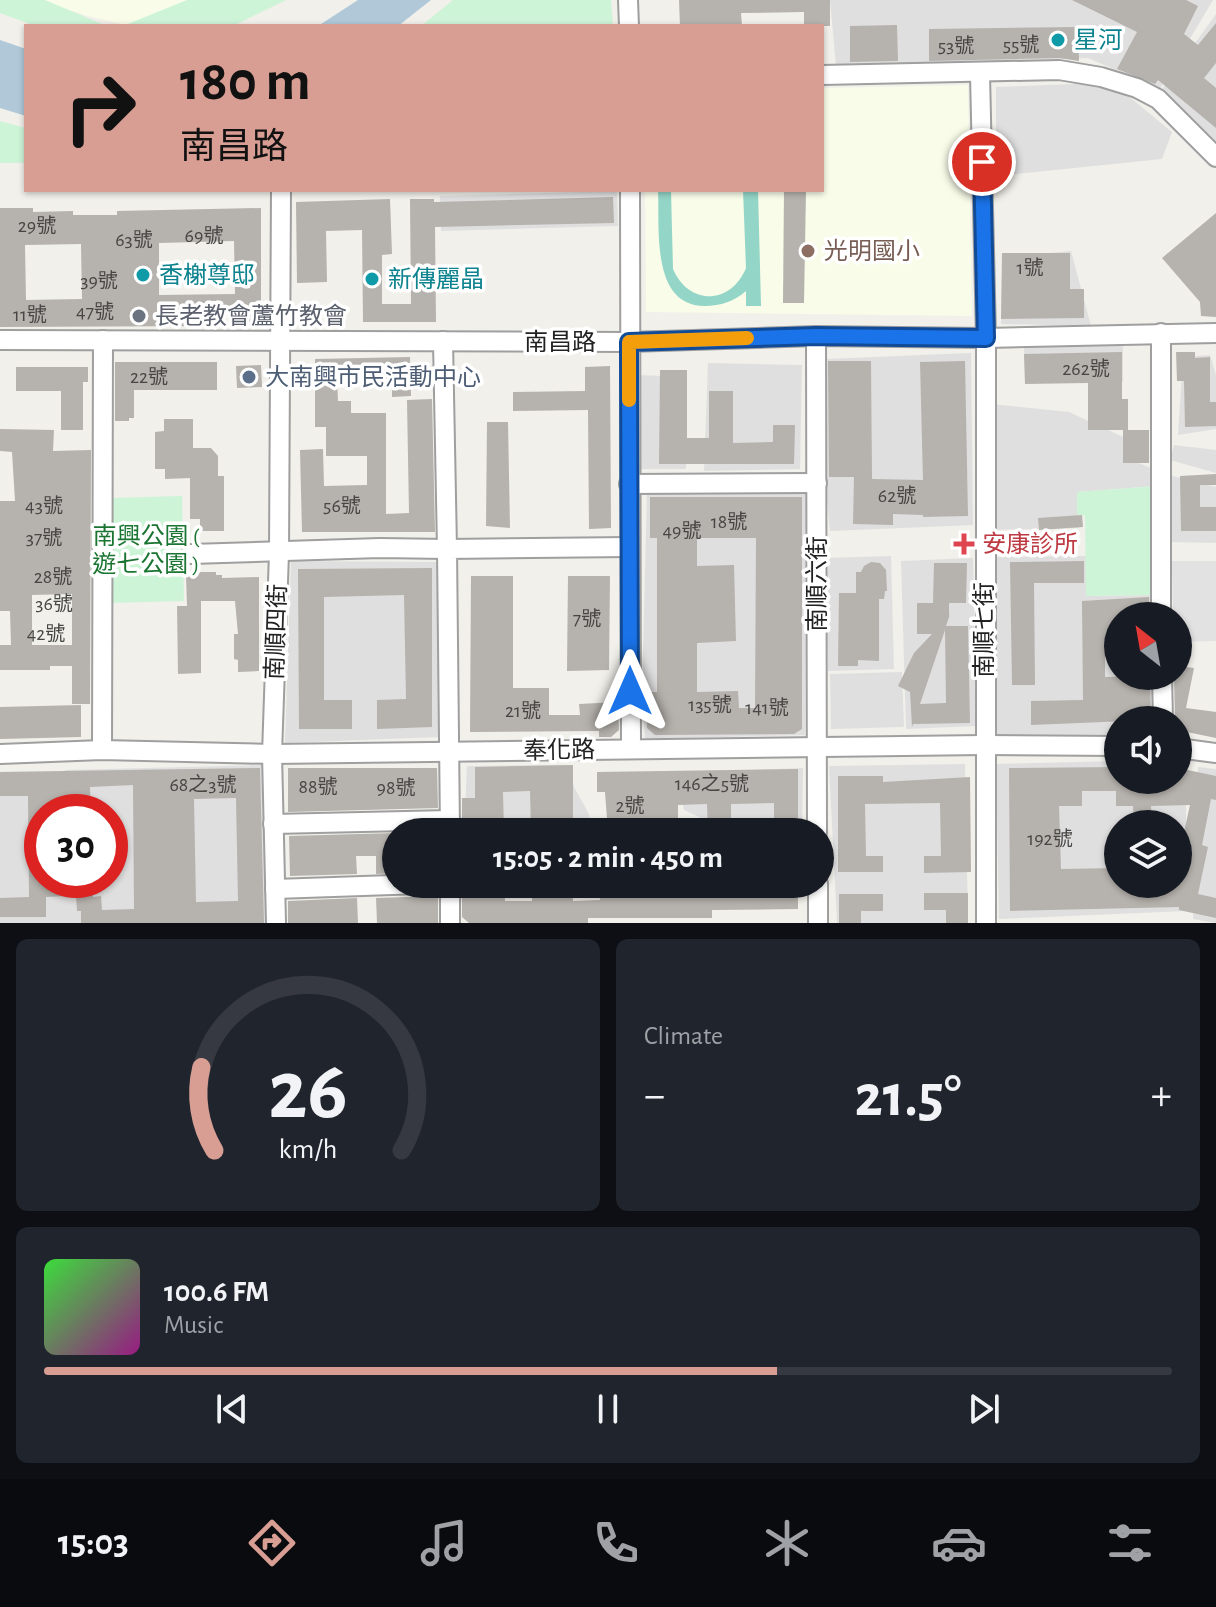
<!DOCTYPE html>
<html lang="en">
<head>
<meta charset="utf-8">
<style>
  body { margin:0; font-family:"Alegreya Sans","Noto Sans TC",sans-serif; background:#20242c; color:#f1f3f6; height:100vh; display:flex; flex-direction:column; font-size:30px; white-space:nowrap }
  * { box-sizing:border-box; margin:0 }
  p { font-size:26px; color:#9ea1a6 }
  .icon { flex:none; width:44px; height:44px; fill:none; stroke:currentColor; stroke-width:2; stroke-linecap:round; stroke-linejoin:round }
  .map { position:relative; height:923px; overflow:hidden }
  .details { display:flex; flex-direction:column; gap:16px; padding:16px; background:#0d0f14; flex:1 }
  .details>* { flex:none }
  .top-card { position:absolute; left:24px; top:24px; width:800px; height:168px; border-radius:0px; box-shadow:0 2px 6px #0004; background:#d89e93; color:#111; overflow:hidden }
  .needle { width:52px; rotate:329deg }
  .tools { position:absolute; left:1104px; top:602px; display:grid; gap:16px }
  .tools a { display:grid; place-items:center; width:88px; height:88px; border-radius:50%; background:#171b24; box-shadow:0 2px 6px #0004; font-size:40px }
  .speed { position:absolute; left:24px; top:794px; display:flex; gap:16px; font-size:40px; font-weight:700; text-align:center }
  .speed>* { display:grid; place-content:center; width:104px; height:104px; border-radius:50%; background:#171b24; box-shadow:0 2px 6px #0004; line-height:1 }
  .speed .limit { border:12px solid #d22; background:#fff; color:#111 }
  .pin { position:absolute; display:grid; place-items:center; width:68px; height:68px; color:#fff; margin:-34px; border:4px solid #fff; border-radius:50%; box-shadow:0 2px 8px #0007 }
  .me { position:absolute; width:88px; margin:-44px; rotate:0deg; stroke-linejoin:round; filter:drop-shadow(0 0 6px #0008) }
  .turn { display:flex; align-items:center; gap:28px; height:168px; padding:0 24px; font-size:36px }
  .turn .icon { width:104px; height:104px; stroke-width:2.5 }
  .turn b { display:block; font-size:56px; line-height:68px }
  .big { font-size:60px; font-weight:700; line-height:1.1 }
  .details .tile { flex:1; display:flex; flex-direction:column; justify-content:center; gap:12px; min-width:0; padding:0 28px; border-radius:12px; background:#20242c }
  .details .dial { align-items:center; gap:0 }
  .dial svg { height:208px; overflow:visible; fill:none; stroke:#363941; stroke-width:7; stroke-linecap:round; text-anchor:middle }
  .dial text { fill:#f1f3f6; stroke:none }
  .song { display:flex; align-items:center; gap:24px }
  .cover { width:96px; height:96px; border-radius:12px; background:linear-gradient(135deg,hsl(120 70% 55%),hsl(310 70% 35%)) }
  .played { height:8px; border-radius:4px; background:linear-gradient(90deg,#d89e93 65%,#363941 65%) }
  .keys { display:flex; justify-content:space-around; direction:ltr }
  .heat { display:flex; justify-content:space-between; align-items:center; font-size:44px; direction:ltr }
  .details .tiles { flex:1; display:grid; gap:16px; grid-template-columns:1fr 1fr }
  .tile:last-child { grid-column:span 2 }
  .trip { position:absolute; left:382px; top:818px; width:452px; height:80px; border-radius:40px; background:#171b24; box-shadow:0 2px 6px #0004; font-weight:700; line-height:80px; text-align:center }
  .tabs { display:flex; height:128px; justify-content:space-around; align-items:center; background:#090b0e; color:#9ea1a6 }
  .tabs .icon { width:56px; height:56px }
  .tabs .selected { color:#d89e93 }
  .tabs b { font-size:36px; color:#f1f3f6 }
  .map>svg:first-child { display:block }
</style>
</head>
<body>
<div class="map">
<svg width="1216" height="923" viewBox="0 0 1216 923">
  <rect width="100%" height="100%" fill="#f1f0ea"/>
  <g fill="#e0dfdf" fill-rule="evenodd">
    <path d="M830 0H1213L1160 89 1088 58 836 66Z"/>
    <path d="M1216 14V146L1162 89Z"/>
    <path d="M1101 83 1132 99 1172 132 1162 159 996 176V87Z"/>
    <path d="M617 191 618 226 441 231 440 196Z"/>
    <path d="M1071 251 1091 326 1001 324 1007 257Z"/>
    <path d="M1123 344V382L1025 383 1024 346Z"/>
    <path d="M971 353 973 525 830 531 825 481 826 359Z"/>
    <path d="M1210 355 1216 375V429L1178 435 1183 357Z"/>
    <path d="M708 363 802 365 800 469 704 471Z"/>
    <path d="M638 375 687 377 686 469H639Z"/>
    <path d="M991 404 1069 412 1134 442V461L1153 469 1156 486 1077 492 1079 528 990 530Z"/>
    <path d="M1174 445 1216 450V473L1170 460Z"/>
    <path d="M1165 474 1216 487V543L1166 542Z"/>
    <path d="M647 492 806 493 805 735 645 739 642 693Z"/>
    <path d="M891 556 894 669 828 671 825 558Z"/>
    <path d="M1087 556 1086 596 1156 595V616H1118V676H1156V720H1118V740L988 743 992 557Z"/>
    <path d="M973 558 977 726 906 729 901 561Z"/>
    <path d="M291 561 439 562 440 737 285 743Z"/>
    <path d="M902 672 904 727 831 729 830 674Z"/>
    <path d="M1178 760H1186V911L999 919 996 764 1118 761V780H1178ZM1118 824H1178V884H1118Z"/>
    <path d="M965 764 968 923H837L829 766Z"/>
    <path d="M267 765 268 923H0V793L65 792V770ZM42 812H110V880H42Z"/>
    <path d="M569 765 574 787 589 814 591 832H464L467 766Z"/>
    <path d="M1198 767 1216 769V923L1193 919Z"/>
    <path d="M803 768 802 832H712L710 822 684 810 676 773Z"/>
  </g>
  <g fill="#f8fce8">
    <path d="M40 0H199L130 26 87 16Z"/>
    <path d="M968 85 972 316 646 312 645 190H822V88Z"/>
  </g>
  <g fill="#cef4d8">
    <path d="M0 0H45L107 26H35L0 13Z"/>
    <path d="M187 0H286L233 26H123Z"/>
    <path d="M453 0H611L613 26H421Z"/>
    <path d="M0 121 26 128V163H0Z"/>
    <path d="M1156 486V595L1086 596 1085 516 1077 514V492Z"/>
    <path d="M182 496 184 601 110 603 108 498Z"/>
  </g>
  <path fill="#93d5c7" d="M658 190H671L673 269C689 306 731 305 746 268L743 190H758L761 306H746V291C735 301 720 306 705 306 650 306 660 227 658 190Z"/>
  <path fill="#e2e2e2" d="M1172 561H1216V641L1178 642V616H1173Z"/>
  <g fill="#b0c8d8">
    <path d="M358 0H431L398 26H318Z"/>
    <path d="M0 40 26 49V116L0 108Z"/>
  </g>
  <g fill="#b6b2ad" fill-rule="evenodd">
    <path d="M679 0H830V26H804V12L741 13 742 26H680Z"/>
    <path d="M1072 0H1186L1198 6 1184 34 1198 45 1216 23V63L1204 78 1216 88V128L1158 80 1155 84 1117 69 1137 32Z"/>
    <path d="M897 25 898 61 850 62V26Z"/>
    <path d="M1078 27 1079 61 1059 58 929 61V29Z"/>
    <path d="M784 190H806L804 303H783Z"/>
    <path d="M613 197 614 223 435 227 436 322H363L362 230 326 231 327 282 297 283 296 202 390 199 392 254 382 255V304H411L410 199H434V202Z"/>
    <path d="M0 208H33V212L73 211V215H117V211L261 208V325H235L234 309H216L217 326 0 327ZM234 241 235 294 159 295V243ZM81 244 82 299 26 300 25 245Z"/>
    <path d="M1216 213V317L1201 316 1200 302 1162 258Z"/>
    <path d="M1002 253H1070V289H1084V318L1001 319Z"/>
    <path d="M1122 352V399H1128V430H1088V383L1025 384 1024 354Z"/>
    <path d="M1176 352H1195V358L1210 357V402H1216V426L1185 427 1184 381H1177Z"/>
    <path d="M410 357 411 396 392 397V382H385V378L337 379 338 401H351V413H386V514L409 513 407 400 432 399 435 532H302L300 450 323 449 324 486 367 485V456H326V427H315V359Z"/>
    <path d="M828 361H871L872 479 923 480 920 362 965 361 968 516 923 517V515L893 514V525L853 524 854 477H829Z"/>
    <path d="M115 362H217V390H134V418H129V421H115Z"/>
    <path d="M261 365 262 387 237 388 236 366Z"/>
    <path d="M610 366 611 528 589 529 588 410 513 411V392L585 391V367Z"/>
    <path d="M16 367H88V382H83V430H61V391H16Z"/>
    <path d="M660 370H687V438H709V391H733V443L773 442V425H795L794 464H659Z"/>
    <path d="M164 419H193V448H211L218 456V476H224V531H200V519H190V478L165 479V469H155V432L164 431Z"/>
    <path d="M487 422H508L510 528 486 526Z"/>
    <path d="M0 429 54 430 53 451 91 450 90 704H72V666H50V670H0V645H11L10 611H0V501H15L12 452 0 451ZM72 594V645H32V595Z"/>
    <rect x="1123" y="430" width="26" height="33"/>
    <path d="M1216 474V485H1200V507H1216V531H1181L1180 476Z"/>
    <path d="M650 497H802V729L794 734 655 735 647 728V692H657V538H650ZM697 538H756L755 708H739L738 691 697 692V643L736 641 734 565 697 566Z"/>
    <path d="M1082 515 1083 527 1039 530 1038 518Z"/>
    <path d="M1084 561V583H1034L1035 685H1012L1010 562Z"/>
    <path d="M871 562 880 563 886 570 887 591H885L884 599H879V661L858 660V666H838L839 593H856V572H861L864 566Z"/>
    <path d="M934 563H967L966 603H949V616L950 614 946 626H968L970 723 913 724 912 727 910 692 898 686 914 653 932 634H917V603H933ZM945 630 946 703 920 704Z"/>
    <path d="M432 568V727L377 729V700L406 699 404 595 324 597V700H352V729H299L298 569Z"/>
    <path d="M193 572H216V575H222V578L259 577V671L238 672V660L234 659V634H238L235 601H201V673L178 674 177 606H187L186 575H194Z"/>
    <path d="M471 576H513V688H549V715H580L579 704 618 702 619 730 611 737H599V731L470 732Z"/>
    <path d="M568 576H610L609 670 567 671Z"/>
    <path d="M1149 597V616H1118V644H1105V677L1150 676 1151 720 1031 725V701L1083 700 1082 601Z"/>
    <path d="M1178 666 1194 668 1186 708 1216 712V738L1182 731 1178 726V720H1175L1174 676H1178Z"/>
    <path d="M81 705V737L0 739V707Z"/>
    <path d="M573 765V832H531L530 791 503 792 504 832H462V798H475V767Z"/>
    <path d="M1118 767V780H1178V768L1216 776V800L1211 799 1202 845 1208 847 1198 894 1216 898V918L1179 910V907L1010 911 1009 768ZM1082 791H1116V806H1133L1134 824H1152L1151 806 1190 805 1182 841 1191 843 1181 884H1118V868L1061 869 1059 806H1082Z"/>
    <path d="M260 768 264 923H81V911H77L76 897 68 896 46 897V917H0V898L29 897 28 796H0V772ZM133 785 134 909 102 910 101 896 93 897V880H42V812H91L90 787ZM236 798 238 901 196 902 194 799Z"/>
    <path d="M288 768H437L438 808 288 812Z"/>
    <path d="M798 769V832H774V803L731 804V832H708L707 804 678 805V832H608L605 792H597V772Z"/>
    <path d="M838 776H883V782L970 777 971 872 924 873V856H941L940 803 865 804 866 856H883V872H838Z"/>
    <path d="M396 833V873L376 874V856H356L357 874 290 876 289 836Z"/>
    <path d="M462 884H504L505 901H532V884H573V901L600 900 599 884 798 887V909L712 910V918H588V923H469L462 917Z"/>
    <path d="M924 893H968V923H946V910H924Z"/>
    <path d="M839 894H883V911H861V923H839Z"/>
    <path d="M438 896V923H377L376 898Z"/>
    <path d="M357 898 358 923H288V901Z"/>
  </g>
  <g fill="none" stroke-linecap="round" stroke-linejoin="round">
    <defs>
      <g id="minor">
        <path d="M628 0 629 26"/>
        <path d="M980 74 986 338V923"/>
        <path d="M822 75 1059 70 1101 77 1137 88 1158 99 1216 157"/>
        <path d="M630 190 631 749"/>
        <path d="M1161 333V616"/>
        <path d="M816 336 817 832"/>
        <path d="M0 340 629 342 816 336 986 338 1216 333"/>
        <path d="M629 484 817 483"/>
        <path d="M191 554 380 548 447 549 443 341"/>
        <path d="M1162 676 1163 720"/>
        <path d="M1178 748 1216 753"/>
        <path d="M102 750 103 340"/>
        <path d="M0 754 102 750 272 754 984 745 1118 746"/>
        <path d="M273 824 450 820"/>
        <path d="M450 832 447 549 630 547"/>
        <path d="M450 884V923"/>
        <path d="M818 884V923"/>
        <path d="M275 889 421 884"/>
        <path d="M276 923 272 754 279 553 281 190"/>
      </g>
    </defs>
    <use href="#minor" stroke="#9f9f9f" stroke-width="22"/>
    <use href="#minor" stroke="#fff" stroke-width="18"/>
  </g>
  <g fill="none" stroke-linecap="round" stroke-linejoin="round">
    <defs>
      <path id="route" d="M630 691 629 342 816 336 986 338 982 162"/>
    </defs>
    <use href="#route" stroke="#114b97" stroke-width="20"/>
    <use href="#route" stroke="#1a73e8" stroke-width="14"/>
    <path stroke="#f59e0b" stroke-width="14" d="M629 400V342L747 338"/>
  </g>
  <g fill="#0f9aa8" stroke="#fff" stroke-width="3">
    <circle cx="1058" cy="40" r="8"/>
    <circle cx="143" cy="275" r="8"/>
    <circle cx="372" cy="279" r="8"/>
  </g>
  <circle fill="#8d6e63" stroke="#fff" stroke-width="3" cx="808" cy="251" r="8"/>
  <circle fill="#6b7280" stroke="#fff" stroke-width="3" cx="139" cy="316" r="8"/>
  <circle fill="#5c6f8a" stroke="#fff" stroke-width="3" cx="249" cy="377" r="8"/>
  <path fill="#e0444e" stroke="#fff" stroke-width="3" d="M960 532h8v8h8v8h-8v8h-8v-8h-8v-8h8z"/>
  <g text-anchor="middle" stroke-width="7" stroke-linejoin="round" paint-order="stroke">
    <g font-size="20" fill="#474645">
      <text x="1021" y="51">55號</text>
      <text x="956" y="52">53號</text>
      <text x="37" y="232">29號</text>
      <text x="204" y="242">69號</text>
      <text x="134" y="246">63號</text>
      <text x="1030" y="274">1號</text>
      <text x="99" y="287">39號</text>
      <text x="95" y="318">47號</text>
      <text x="30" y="321">11號</text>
      <text x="1086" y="375">262號</text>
      <text x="149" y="383">22號</text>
      <text x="897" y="502">62號</text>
      <text x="44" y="512">43號</text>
      <text x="342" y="512">56號</text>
      <text x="729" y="528">18號</text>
      <text x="682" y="537">49號</text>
      <text x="44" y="544">37號</text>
      <text x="53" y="583">28號</text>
      <text x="54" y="610">36號</text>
      <text x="587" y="625">7號</text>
      <text x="46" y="640">42號</text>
      <text x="710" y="711">135號</text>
      <text x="767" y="714">141號</text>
      <text x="523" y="717">21號</text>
      <text x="712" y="790">146之5號</text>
      <text x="203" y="791">68之3號</text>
      <text x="318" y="793">88號</text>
      <text x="396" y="794">98號</text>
      <text x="630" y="812">2號</text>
      <text x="1050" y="845">192號</text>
    </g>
    <g font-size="24" fill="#0d838f" stroke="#fff" text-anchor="start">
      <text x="1074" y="48">星河</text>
      <text x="159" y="283">香榭尊邸</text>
      <text x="388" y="287">新傳麗晶</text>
    </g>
    <g font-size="24" fill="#785e54" stroke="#fff" text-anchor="start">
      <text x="824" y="259">光明國小</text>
    </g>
    <g font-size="24" fill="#5b616d" stroke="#fff" text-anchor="start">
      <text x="155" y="324">長老教會蘆竹教會</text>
    </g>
    <g font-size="24" fill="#222" stroke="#fff">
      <text x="560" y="350">南昌路</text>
      <text transform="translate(817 584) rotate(-90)" y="8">南順六街</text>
      <text transform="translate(984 630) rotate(-90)" y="8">南順七街</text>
      <text transform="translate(276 632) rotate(-88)" y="8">南順四街</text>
      <text transform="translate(559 750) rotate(-1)" y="8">奉化路</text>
    </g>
    <g font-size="24" fill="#4e5e75" stroke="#fff" text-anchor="start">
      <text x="265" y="385">大南興市民活動中心</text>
    </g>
    <g font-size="24" fill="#1b7532" stroke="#fff">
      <text x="146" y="544">南興公園 (<tspan x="146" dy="28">遊七公園 )</tspan></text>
    </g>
    <g font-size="24" fill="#be3a42" stroke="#fff" text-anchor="start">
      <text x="982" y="552">安康診所</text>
    </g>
  </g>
</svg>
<div class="tools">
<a><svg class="needle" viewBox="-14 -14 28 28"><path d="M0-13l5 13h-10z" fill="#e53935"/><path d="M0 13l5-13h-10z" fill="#9ea1a6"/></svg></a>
<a><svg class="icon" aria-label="sound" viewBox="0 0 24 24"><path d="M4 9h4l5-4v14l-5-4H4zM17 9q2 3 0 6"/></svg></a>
<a><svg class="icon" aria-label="layers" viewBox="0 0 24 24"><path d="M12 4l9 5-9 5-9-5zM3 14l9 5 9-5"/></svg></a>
</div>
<div class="speed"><div class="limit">30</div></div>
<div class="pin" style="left:982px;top:162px;background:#d93025"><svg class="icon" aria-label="arrive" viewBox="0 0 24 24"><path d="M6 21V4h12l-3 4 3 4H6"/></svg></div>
<svg class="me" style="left:630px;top:691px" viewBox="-20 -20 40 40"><path d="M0-17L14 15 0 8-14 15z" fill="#1a73e8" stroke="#fff" stroke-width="4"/></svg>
<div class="trip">15:05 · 2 min · 450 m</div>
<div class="top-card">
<div class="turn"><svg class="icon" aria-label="right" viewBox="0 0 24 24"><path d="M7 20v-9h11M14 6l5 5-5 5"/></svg><div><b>180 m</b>南昌路</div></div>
</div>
</div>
<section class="details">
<div class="tiles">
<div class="tile dial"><svg viewBox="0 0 100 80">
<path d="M14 69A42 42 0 1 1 86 69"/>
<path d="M14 69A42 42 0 0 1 9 37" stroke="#d89e93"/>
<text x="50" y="56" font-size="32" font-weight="700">26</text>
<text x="50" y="72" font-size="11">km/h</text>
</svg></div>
<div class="tile"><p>Climate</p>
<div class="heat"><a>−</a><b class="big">21.5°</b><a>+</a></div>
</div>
<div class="tile">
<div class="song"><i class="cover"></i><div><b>100.6 FM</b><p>Music</p></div></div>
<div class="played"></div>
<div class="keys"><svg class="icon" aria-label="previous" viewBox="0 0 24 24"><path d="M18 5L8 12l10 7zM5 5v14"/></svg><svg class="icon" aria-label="pause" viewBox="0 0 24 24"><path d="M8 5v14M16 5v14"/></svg><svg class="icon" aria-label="next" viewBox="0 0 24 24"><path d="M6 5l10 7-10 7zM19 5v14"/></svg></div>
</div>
</div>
</section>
<nav class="tabs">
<b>15:03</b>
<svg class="icon selected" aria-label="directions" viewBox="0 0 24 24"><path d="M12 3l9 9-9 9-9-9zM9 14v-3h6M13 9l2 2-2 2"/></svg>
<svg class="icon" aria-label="music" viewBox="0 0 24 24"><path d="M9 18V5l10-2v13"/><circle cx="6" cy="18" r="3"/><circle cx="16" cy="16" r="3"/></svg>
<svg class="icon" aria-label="phone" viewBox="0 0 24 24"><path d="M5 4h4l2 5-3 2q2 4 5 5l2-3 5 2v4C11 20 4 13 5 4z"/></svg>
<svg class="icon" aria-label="climate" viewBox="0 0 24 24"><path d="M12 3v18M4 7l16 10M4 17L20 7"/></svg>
<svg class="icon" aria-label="car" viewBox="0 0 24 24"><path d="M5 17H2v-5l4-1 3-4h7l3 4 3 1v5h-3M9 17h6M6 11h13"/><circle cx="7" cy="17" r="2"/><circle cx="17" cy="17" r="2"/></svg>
<svg class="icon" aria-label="filters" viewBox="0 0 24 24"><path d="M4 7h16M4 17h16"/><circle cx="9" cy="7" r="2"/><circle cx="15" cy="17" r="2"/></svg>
</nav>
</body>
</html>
